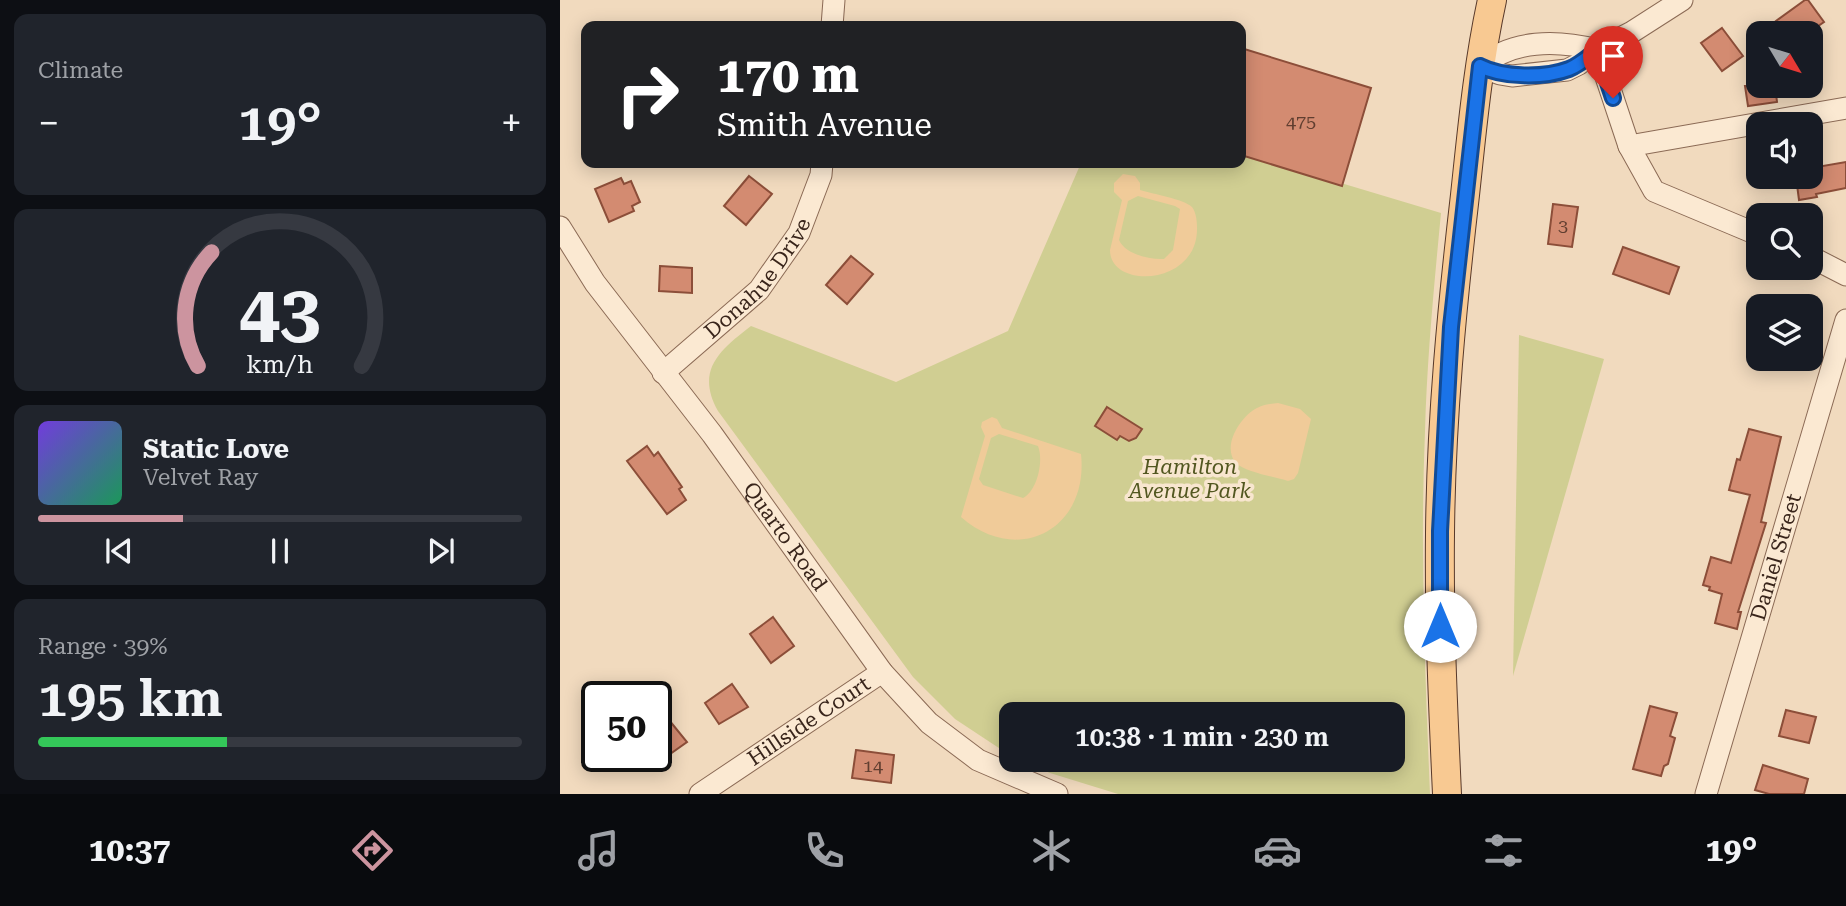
<!DOCTYPE html>
<html lang="en">
<head>
<meta charset="utf-8">
<style>
  body { margin:0; font-family:"Roboto Serif",serif; background:#20242c; color:#f1f3f6; height:100vh; display:flex; flex-direction:column; font-size:26px; white-space:nowrap }
  * { box-sizing:border-box; margin:0 }
  p { font-size:23px; color:#9ea1a6 }
  .icon { flex:none; width:38px; height:38px; fill:none; stroke:currentColor; stroke-width:2; stroke-linecap:round; stroke-linejoin:round }
  .map { position:relative; flex:1; overflow:hidden }
  .drawer { display:flex; flex-direction:column; gap:14px; padding:14px; background:#0d0f14; width:560px }
  .drawer>* { flex:none }
  .banner { position:absolute; left:21px; top:21px; width:665px; height:147px; border-radius:14px; box-shadow:0 4px 18px #0003; background:#202124; color:#fff; overflow:hidden }
  .needle { width:46px; rotate:128deg }
  .tools { position:absolute; left:1186px; top:21px; display:grid; gap:14px }
  .tools a { display:grid; place-items:center; width:77px; height:77px; border-radius:14px; background:#171b24; box-shadow:0 4px 18px #0003; font-size:35px }
  .speed { position:absolute; left:21px; top:681px; display:flex; gap:14px; font-size:35px; font-weight:700; text-align:center }
  .speed>* { display:grid; place-content:center; width:91px; height:91px; border-radius:50%; background:#171b24; box-shadow:0 4px 18px #0003; line-height:1 }
  .speed .limit { border:4px solid #111; border-radius:10px; background:#fff; color:#111 }
  .pin { position:absolute; display:grid; place-items:center; width:60px; height:60px; color:#fff; margin:-72px -30px; border-radius:50% 50% 50% 0; rotate:-45deg; box-shadow:0 0 7px #0007 }
  .pin .icon { rotate:45deg }
  .me { position:absolute; width:77px; margin:-38px; rotate:0deg; stroke-linejoin:round; filter:drop-shadow(0 0 5px #0008) }
  .turn { display:flex; align-items:center; gap:24px; height:147px; padding:0 21px; font-size:32px }
  .turn .icon { width:91px; height:91px; stroke-width:2.5 }
  .turn b { display:block; font-size:49px; line-height:60px }
  .big { font-size:52px; font-weight:600; line-height:1.1 }
  .drawer .tile { flex:1; display:flex; flex-direction:column; justify-content:center; gap:10px; min-width:0; padding:0 24px; border-radius:14px; background:#20242c }
  .drawer .dial { align-items:center; gap:0 }
  .dial svg { height:182px; overflow:visible; fill:none; stroke:#363941; stroke-width:7; stroke-linecap:round; text-anchor:middle }
  .dial text { fill:#f1f3f6; stroke:none }
  .song { display:flex; align-items:center; gap:21px }
  .cover { width:84px; height:84px; border-radius:10px; background:linear-gradient(135deg,hsl(260 70% 55%),hsl(150 70% 35%)) }
  .played { height:7px; border-radius:4px; background:linear-gradient(90deg,#cc949f 30%,#363941 30%) }
  .keys { display:flex; justify-content:space-around; direction:ltr }
  .heat { display:flex; justify-content:space-between; align-items:center; font-size:38px; direction:ltr }
  .charge { height:10px; border-radius:5px; background:linear-gradient(90deg,#34c759 39%,#363941 0) }
  .trip { position:absolute; left:439px; top:702px; width:406px; height:70px; border-radius:14px; background:#171b24; box-shadow:0 4px 18px #0003; font-weight:600; line-height:70px; text-align:center }
  .tab-bar { display:flex; height:112px; justify-content:space-around; align-items:center; background:#090b0e; color:#9ea1a6 }
  .tab-bar .icon { width:49px; height:49px }
  .tab-bar .selected { color:#cc949f }
  .tab-bar b { font-size:32px; color:#f1f3f6 }
  main { display:flex; flex:1; min-height:0 }
  .map>svg:first-child { display:block }
</style>
</head>
<body>
<main>
<section class="drawer">
<div class="tile"><p>Climate</p>
<div class="heat"><a>−</a><b class="big">19°</b><a>+</a></div>
</div>
<div class="tile dial"><svg viewBox="0 0 100 80">
<path d="M14 69A42 42 0 1 1 86 69"/>
<path d="M14 69A42 42 0 0 1 20 19" stroke="#cc949f"/>
<text x="50" y="56" font-size="32" font-weight="700">43</text>
<text x="50" y="72" font-size="11">km/h</text>
</svg></div>
<div class="tile">
<div class="song"><i class="cover"></i><div><b>Static Love</b><p>Velvet Ray</p></div></div>
<div class="played"></div>
<div class="keys"><svg class="icon" aria-label="previous" viewBox="0 0 24 24"><path d="M18 5L8 12l10 7zM5 5v14"/></svg><svg class="icon" aria-label="pause" viewBox="0 0 24 24"><path d="M8 5v14M16 5v14"/></svg><svg class="icon" aria-label="next" viewBox="0 0 24 24"><path d="M6 5l10 7-10 7zM19 5v14"/></svg></div>
</div>
<div class="tile"><p>Range · 39%</p><b class="big">195 km</b><div class="charge"></div></div>
</section>
<div class="map">
<svg width="1286" height="794" viewBox="0 0 1286 794">
  <rect width="100%" height="100%" fill="#f1dabe"/>
  <g fill="#d0ce92">
    <path d="M681 153 881 213C874 286 867 359 865 431 860 553 865 673 870 794H558L490 773 458 760H833V714H452L451 756 395 719 353 677 158 411C135 370 160 350 191 326L336 382 448 331 521 163H681Z"/>
    <path d="M959 335 1044 359 953 676Z"/>
  </g>
  <g fill="#f0cb99" fill-rule="evenodd">
    <path d="M563 174 575 176 580 183V190C592 194 624 199 632 207 636 212 637 221 637 227 639 286 550 290 550 250L562 200 554 192V183ZM578 196 615 206 620 209 613 250 604 259C590 260 565 254 559 240L568 201Z"/>
    <path d="M718 403 740 409 751 419 738 473 734 479 728 481C715 477 685 472 676 463 661 446 681 416 697 408 704 404 711 404 718 403Z"/>
    <path d="M432 417 437 419 442 428 521 454C529 529 458 567 401 517L425 436 421 427 422 422ZM439 434 478 446C484 461 477 491 463 498L423 485 419 479 431 438Z"/>
  </g>
  <g fill="#d38b71" stroke="#8c4e39" stroke-width="2">
    <path d="M1245 0H1248L1264 22 1248 33H1225L1216 21Z"/>
    <path d="M1162 28 1183 56 1162 71 1141 43Z"/>
    <path d="M681 48 811 88 782 186 681 155Z"/>
    <path d="M1185 86H1215L1217 102 1188 106Z"/>
    <path d="M1286 162V188L1256 194 1257 197 1239 200 1236 177H1251V168Z"/>
    <path d="M189 176 212 194 186 225 164 206Z"/>
    <path d="M61 178 64 184 71 181 80 202 72 206 74 211 49 222 35 189Z"/>
    <path d="M993 204 1018 207 1012 247 988 244Z"/>
    <path d="M1063 247 1119 267 1109 294 1053 274Z"/>
    <path d="M291 256 313 274 287 304 266 285Z"/>
    <path d="M100 266 132 268V293L99 291Z"/>
    <path d="M547 407 582 429 576 438 569 441 560 436 557 440 535 426Z"/>
    <path d="M1189 429 1221 437 1201 522 1206 523 1178 612H1181L1177 629 1155 623 1162 594 1149 590 1150 587 1143 585 1151 557 1171 563 1190 495 1169 490 1177 459 1180 460Z"/>
    <path d="M87 446 94 456 98 452 122 487 119 489 126 500 107 514 67 461Z"/>
    <path d="M213 617 234 646 211 663 190 634Z"/>
    <path d="M172 684 188 707 159 724 145 703Z"/>
    <path d="M1090 706 1117 713 1110 736 1115 738 1108 764 1104 766 1101 776 1073 769Z"/>
    <path d="M1226 710 1256 717 1249 743 1219 736Z"/>
    <path d="M109 720 127 742 96 764V730Z"/>
    <path d="M296 750 334 755 331 783 292 778Z"/>
    <path d="M1203 765 1248 779 1244 794H1209L1195 790Z"/>
  </g>
  <g fill="none" stroke-linecap="round" stroke-linejoin="round">
    <defs>
      <g id="minor">
        <path d="M272 26 274 0"/>
        <path d="M1037 50C998 40 951 39 921 67L940 74 952 76 1007 70 1019 64 1037 50 1072 32 1122 0"/>
        <path d="M1037 50 1069 146 1094 191 1199 235"/>
        <path d="M1069 146 1286 108"/>
        <path id="s1" d="M0 227 35 283 152 434 322 672 369 723 418 760 497 794"/>
        <path d="M1251 257 1286 275"/>
        <path id="s2" d="M103 373 199 290 239 233 261 175 262 163"/>
        <path id="s3" d="M140 794 322 672"/>
        <path id="s4" d="M1146 794 1286 320"/>
      </g>
      <path id="major" d="M887 794C883 707 879 621 880 534 881 420 892 307 905 195 912 130 918 64 932 0"/>
    </defs>
    <use href="#minor" stroke="#8b6a55" stroke-width="23"/>
    <use href="#major" stroke="#58392a" stroke-width="30"/>
    <use href="#minor" stroke="#fbe9d2" stroke-width="21"/>
    <use href="#major" stroke="#f8c992" stroke-width="28"/>
  </g>
  <g fill="none" stroke-linecap="round" stroke-linejoin="round">
    <defs>
      <path id="route" d="M880 626V531L891 327 920 66C943 78 985 78 1009 69 1019 65 1028 57 1037 50L1053 98"/>
    </defs>
    <use href="#route" stroke="#114b97" stroke-width="18"/>
    <use href="#route" stroke="#1a73e8" stroke-width="12"/>
  </g>
  <g text-anchor="middle" stroke-width="7" stroke-linejoin="round" paint-order="stroke">
    <g font-size="18" fill="#603e30">
      <text x="741" y="128">475</text>
      <text x="1003" y="232">3</text>
      <text x="313" y="772">14</text>
    </g>
    <g font-size="21" fill="#39251b" stroke="#f8e6cf">
      <text dy="7" stroke="none"><textPath href="#s2" startOffset="135">Donahue Drive</textPath></text>
      <text dy="7" stroke="none"><textPath href="#s1" startOffset="383">Quarto Road</textPath></text>
      <text dy="7" stroke="none"><textPath href="#s4" startOffset="247">Daniel Street</textPath></text>
      <text dy="7" stroke="none"><textPath href="#s3" startOffset="131">Hillside Court</textPath></text>
    </g>
    <g font-size="21" font-style="italic" fill="#525720" stroke="#f8e6cf">
      <text x="630" y="474">Hamilton<tspan x="630" dy="24">Avenue Park</tspan></text>
    </g>
  </g>
</svg>
<div class="tools">
<a><svg class="needle" viewBox="-14 -14 28 28"><path d="M0-13l5 13h-10z" fill="#e53935"/><path d="M0 13l5-13h-10z" fill="#9ea1a6"/></svg></a>
<a><svg class="icon" aria-label="sound" viewBox="0 0 24 24"><path d="M4 9h4l5-4v14l-5-4H4zM17 9q2 3 0 6"/></svg></a>
<a><svg class="icon" aria-label="search" viewBox="0 0 24 24"><circle cx="10" cy="10" r="6"/><path d="M15 15l6 6"/></svg></a>
<a><svg class="icon" aria-label="layers" viewBox="0 0 24 24"><path d="M12 4l9 5-9 5-9-5zM3 14l9 5 9-5"/></svg></a>
</div>
<div class="speed"><div class="limit">50</div></div>
<div class="pin" style="left:1053px;top:98px;background:#d93025"><svg class="icon" aria-label="arrive" viewBox="0 0 24 24"><path d="M6 21V4h12l-3 4 3 4H6"/></svg></div>
<svg class="me" style="left:880px;top:626px" viewBox="-20 -20 40 40"><circle r="19" fill="#fff"/><path d="M0-13L10 11 0 6-10 11z" fill="#1a73e8"/></svg>
<div class="trip">10:38 · 1 min · 230 m</div>
<div class="banner">
<div class="turn"><svg class="icon" aria-label="right" viewBox="0 0 24 24"><path d="M7 20v-9h11M14 6l5 5-5 5"/></svg><div><b>170 m</b>Smith Avenue</div></div>
</div>
</div>
</main>
<nav class="tab-bar">
<b>10:37</b>
<svg class="icon selected" aria-label="directions" viewBox="0 0 24 24"><path d="M12 3l9 9-9 9-9-9zM9 14v-3h6M13 9l2 2-2 2"/></svg>
<svg class="icon" aria-label="music" viewBox="0 0 24 24"><path d="M9 18V5l10-2v13"/><circle cx="6" cy="18" r="3"/><circle cx="16" cy="16" r="3"/></svg>
<svg class="icon" aria-label="phone" viewBox="0 0 24 24"><path d="M5 4h4l2 5-3 2q2 4 5 5l2-3 5 2v4C11 20 4 13 5 4z"/></svg>
<svg class="icon" aria-label="climate" viewBox="0 0 24 24"><path d="M12 3v18M4 7l16 10M4 17L20 7"/></svg>
<svg class="icon" aria-label="car" viewBox="0 0 24 24"><path d="M5 17H2v-5l4-1 3-4h7l3 4 3 1v5h-3M9 17h6M6 11h13"/><circle cx="7" cy="17" r="2"/><circle cx="17" cy="17" r="2"/></svg>
<svg class="icon" aria-label="filters" viewBox="0 0 24 24"><path d="M4 7h16M4 17h16"/><circle cx="9" cy="7" r="2"/><circle cx="15" cy="17" r="2"/></svg>
<b>19°</b>
</nav>
</body>
</html>
